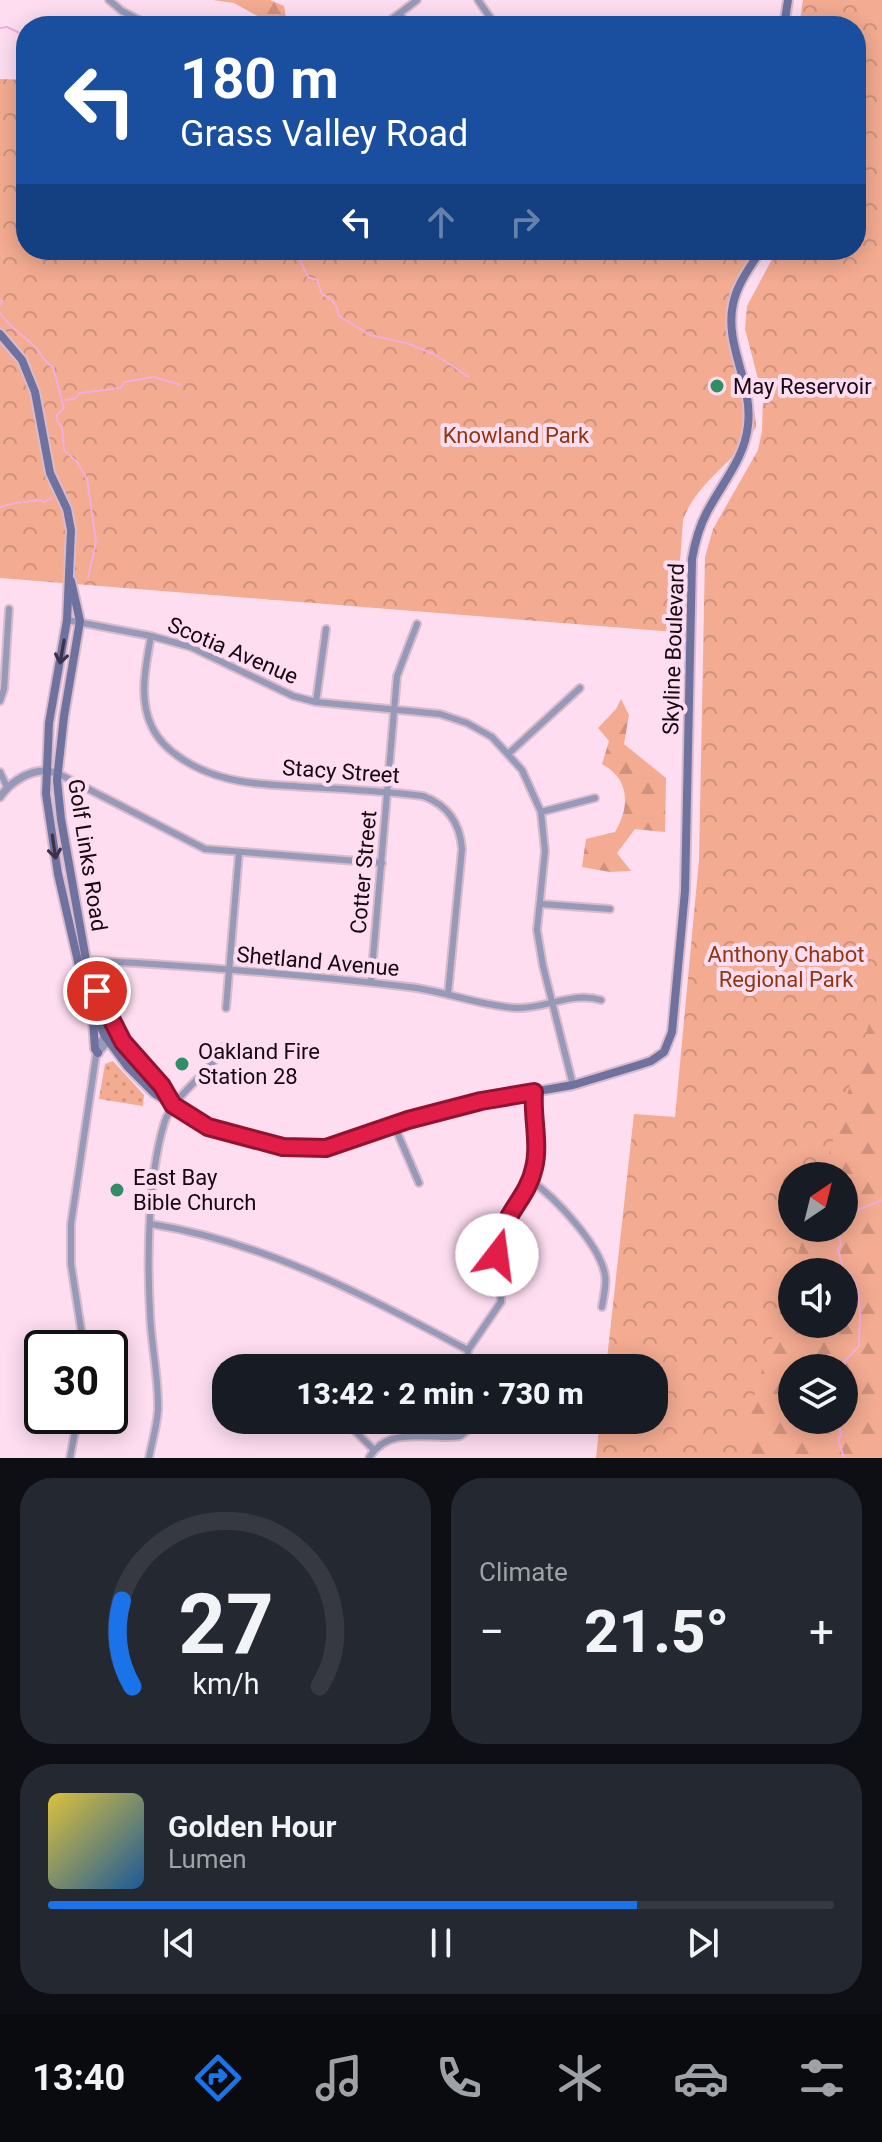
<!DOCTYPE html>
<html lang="en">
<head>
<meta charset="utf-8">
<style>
  body { margin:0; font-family:Roboto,sans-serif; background:#242831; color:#f1f3f6; height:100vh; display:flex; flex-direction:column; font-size:30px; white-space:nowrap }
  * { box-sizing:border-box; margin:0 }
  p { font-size:26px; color:#9ea1a6 }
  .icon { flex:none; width:44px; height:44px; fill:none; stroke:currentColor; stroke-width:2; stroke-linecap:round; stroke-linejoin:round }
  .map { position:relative; height:1458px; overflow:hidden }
  .panel { display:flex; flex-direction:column; gap:20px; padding:20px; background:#0d0f14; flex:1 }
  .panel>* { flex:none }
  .banner { position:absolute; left:16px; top:16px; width:850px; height:244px; border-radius:32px; box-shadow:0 4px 20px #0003; background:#1a4fa0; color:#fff; overflow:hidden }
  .needle { width:52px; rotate:35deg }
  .tools { position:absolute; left:778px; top:1162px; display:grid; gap:16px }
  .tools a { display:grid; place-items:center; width:80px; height:80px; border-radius:50%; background:#171b24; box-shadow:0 4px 20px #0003; font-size:40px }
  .speed { position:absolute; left:24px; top:1330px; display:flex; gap:16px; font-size:40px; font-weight:700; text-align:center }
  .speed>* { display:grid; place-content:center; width:104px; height:104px; border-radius:50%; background:#171b24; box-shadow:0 4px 20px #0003; line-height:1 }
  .speed .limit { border:4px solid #111; border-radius:12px; background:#fff; color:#111 }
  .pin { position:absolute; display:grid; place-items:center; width:68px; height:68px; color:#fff; margin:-34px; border:4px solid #fff; border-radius:50%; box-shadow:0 2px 8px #0007 }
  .me { position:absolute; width:88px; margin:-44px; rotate:15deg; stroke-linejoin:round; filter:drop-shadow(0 0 6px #0008) }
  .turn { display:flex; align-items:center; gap:28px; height:168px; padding:0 32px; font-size:36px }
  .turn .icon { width:104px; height:104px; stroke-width:2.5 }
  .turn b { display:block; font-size:56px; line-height:68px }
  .lanes { display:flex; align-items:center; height:76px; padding:0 32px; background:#0003; justify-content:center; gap:40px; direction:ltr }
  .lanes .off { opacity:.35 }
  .big { font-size:60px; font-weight:800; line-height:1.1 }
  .panel .card { flex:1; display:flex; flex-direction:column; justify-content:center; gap:12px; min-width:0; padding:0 28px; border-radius:32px; background:#242831 }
  .panel .dial { align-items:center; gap:0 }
  .dial svg { height:208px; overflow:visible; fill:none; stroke:#363941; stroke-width:7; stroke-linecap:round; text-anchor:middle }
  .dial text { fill:#f1f3f6; stroke:none }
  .song { display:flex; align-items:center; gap:24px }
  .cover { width:96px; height:96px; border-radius:12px; background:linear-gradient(135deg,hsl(50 70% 55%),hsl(210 70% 35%)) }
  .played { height:8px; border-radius:4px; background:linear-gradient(90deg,#1a73e8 75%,#363941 75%) }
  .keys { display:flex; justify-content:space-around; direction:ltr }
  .heat { display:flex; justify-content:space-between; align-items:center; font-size:44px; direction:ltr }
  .panel .tiles { flex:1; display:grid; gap:20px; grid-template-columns:1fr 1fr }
  .card:last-child { grid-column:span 2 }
  .trip { position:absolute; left:212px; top:1354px; width:456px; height:80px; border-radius:32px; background:#171b24; box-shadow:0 4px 20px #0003; font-weight:800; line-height:80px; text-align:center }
  .dock { display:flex; height:128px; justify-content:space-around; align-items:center; background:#090b0e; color:#9ea1a6 }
  .dock .icon { width:56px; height:56px }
  .dock .on { color:#1a73e8 }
  .dock b { font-size:36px; color:#f1f3f6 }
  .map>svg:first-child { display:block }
</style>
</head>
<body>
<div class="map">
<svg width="882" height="1458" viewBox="0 0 882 1458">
  <defs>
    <pattern id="grass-dots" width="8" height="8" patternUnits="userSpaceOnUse" patternTransform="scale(2)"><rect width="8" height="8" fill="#f3ab91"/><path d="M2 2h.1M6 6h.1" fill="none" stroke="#d0927c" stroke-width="1.8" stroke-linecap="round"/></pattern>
    <pattern id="forest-firs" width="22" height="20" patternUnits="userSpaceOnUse" patternTransform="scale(2)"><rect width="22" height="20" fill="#f3ab91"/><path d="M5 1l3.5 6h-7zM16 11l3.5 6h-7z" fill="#d0927c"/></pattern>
    <pattern id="park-crowns" width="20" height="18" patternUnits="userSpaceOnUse" patternTransform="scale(2)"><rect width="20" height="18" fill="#f3ab91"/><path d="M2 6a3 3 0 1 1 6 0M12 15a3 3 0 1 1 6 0" fill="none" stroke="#d0927c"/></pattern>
  </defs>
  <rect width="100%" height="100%" fill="#feddf1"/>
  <path fill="url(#grass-dots)" d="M113 1061 144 1095 143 1106 99 1099 105 1064Z"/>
  <g fill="url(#forest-firs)" fill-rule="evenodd">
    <path d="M213 0H270L284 6 287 23 263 19 234 3Z"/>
    <path d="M882 495V1458H661ZM792 1176H844V1228H792ZM792 1272H844V1324H792ZM792 1368H844V1420H792Z"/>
    <path d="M621 699 629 715 624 744 666 778 665 832 635 829 617 853 631 871 610 872 582 867 586 839 615 832C630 807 630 779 602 764L609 741 598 728 616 709Z"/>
  </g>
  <g fill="url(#park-crowns)">
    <path d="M803 0H882V982L822 1176H792V1228H806L735 1458H596L600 1420H654V1368H606L634 1114 675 1117 699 860 705 557 713 529 758 450 762 431 763 398 745 329 747 306 777 250H856V26H799Z"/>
    <path d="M0 79 26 80V250H761C736 286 732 314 738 355 740 363 740 372 743 380 749 397 756 408 756 427 737 461 697 481 683 520L675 632 0 578Z"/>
  </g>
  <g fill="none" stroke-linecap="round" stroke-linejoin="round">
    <g stroke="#f3adda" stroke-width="2">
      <path d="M0 28 7 27 26 36"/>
      <path d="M291 250 299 258 308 277 317 280 322 294C333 299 337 304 339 316L370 335 406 343 434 354 469 377"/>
      <path d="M0 300 2 301 0 305"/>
      <path d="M0 313C10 328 23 335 35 347 42 354 43 362 53 367L64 408 57 415V421L62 427 64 450 77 462 87 479 96 542 88 578"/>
      <path d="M65 400 74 399 80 393 120 388 125 382 153 377 181 385"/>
      <path d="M0 507 15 503 41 500 44 502 52 498"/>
      <path d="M844 1392 853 1390C856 1381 851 1377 845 1371V1361L859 1346C859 1322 866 1282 843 1268L838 1249 841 1245 839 1236 847 1227 853 1212 882 1200"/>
      <path d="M838 1420 841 1435 838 1439 844 1458"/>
    </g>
    <defs>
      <g id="minor">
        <path d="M109 0 122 11 150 26"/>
        <path d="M478 0 496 26"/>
        <path d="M400 15 409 26"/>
        <path d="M383 26 417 0"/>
        <path d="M67 620 151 636 191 647 293 696 316 702 440 714 467 723 492 737 522 770 541 812 545 851 537 930 543 966 573 1085"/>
        <path d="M151 636C146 665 138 699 152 727 164 753 198 771 226 778 252 785 280 785 306 787 345 789 384 791 423 796 448 805 460 823 462 849L448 994"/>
        <path d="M0 701 4 689 9 609"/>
        <path d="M316 702 326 629"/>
        <path d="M508 754 580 688"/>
        <path d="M0 772 7 787"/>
        <path d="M57 773 205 849 382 863"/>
        <path d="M541 812 595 798"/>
        <path d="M541 904 610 909"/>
        <path d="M85 960C193 966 302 974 409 987 445 991 480 1006 517 1008 546 1009 572 991 601 1000"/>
        <path d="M371 982 397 676 417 624"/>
        <path d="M226 1008 239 852"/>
        <path d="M98 1053 109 1041 119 1035"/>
        <path d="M394 1125 419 1183"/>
        <path d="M530 1180C555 1197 600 1245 605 1275 607 1285 603 1298 602 1307"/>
        <path d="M151 1224C268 1243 365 1296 468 1350"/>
        <path d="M84 1348 71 1264V1224L97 1049 102 1039 115 1030"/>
        <path d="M257 1361 278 1368"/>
        <path d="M467 1368 468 1350 501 1302 498 1240 505 1220 530 1180 534 1168V1092"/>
        <path d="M344 1420 374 1450"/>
        <path d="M70 1458 78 1416"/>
        <path d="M149 1458C152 1442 157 1426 158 1410 159 1378 151 1345 150 1312 147 1257 148 1177 164 1124 173 1094 208 1076 223 1047"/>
        <path d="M369 1458C389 1424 430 1441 460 1436L468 1430 472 1420"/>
      </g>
      <path id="tertiary" d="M0 797C11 781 33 767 52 772"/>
      <g id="secondary">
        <path d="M784 26 788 0"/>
        <path d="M0 334 22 360 35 392 50 473 67 509 71 530 67 620 49 723 46 794 58 874 85 992 105 1036 128 1067 154 1093 208 1127 283 1147 326 1148 408 1120 481 1101 573 1085 639 1065 651 1061 664 1052 672 1032 685 891 692 559C695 542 699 527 707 512 722 483 745 458 748 425 753 383 724 345 733 304 737 284 750 267 761 250"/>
        <path d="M71 581 80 621 64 716 57 780 61 819 86 960 115 1030 138 1061 162 1086 173 1104"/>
        <path d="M93 1019 95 1049 98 1053"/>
      </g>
    </defs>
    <use href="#minor" stroke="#d9bbcd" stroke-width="10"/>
    <use href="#tertiary" stroke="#d9bbcd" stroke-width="11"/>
    <use href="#secondary" stroke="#d9bbcd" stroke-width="12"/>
    <use href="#minor" stroke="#9699b7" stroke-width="6"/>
    <use href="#tertiary" stroke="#9699b7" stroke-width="7"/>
    <use href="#secondary" stroke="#6f729e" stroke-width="8"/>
  </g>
  <defs><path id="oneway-shaft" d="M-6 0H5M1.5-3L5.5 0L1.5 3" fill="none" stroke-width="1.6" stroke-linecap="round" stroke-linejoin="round" transform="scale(2)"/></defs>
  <g stroke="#3b324a">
    <use href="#oneway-shaft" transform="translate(62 652) rotate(100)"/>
    <use href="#oneway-shaft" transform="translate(54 847) rotate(82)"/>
  </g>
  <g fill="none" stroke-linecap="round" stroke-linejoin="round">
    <defs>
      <path id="route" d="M97 991 123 1042 162 1086 173 1105 208 1127 283 1147 326 1148 408 1120 481 1101 534 1092C532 1117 540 1144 534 1168 527 1201 500 1214 497 1255"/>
    </defs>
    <use href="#route" stroke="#92132f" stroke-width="20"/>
    <use href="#route" stroke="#e11d48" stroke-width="14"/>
  </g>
  <g fill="#318e64" stroke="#feddf1" stroke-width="3">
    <circle cx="717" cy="386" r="8"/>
    <circle cx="182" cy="1064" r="8"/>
    <circle cx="117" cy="1190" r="8"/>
  </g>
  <g text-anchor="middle" stroke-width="8" stroke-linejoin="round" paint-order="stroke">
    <g font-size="22" fill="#180712" stroke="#feddf1" text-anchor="start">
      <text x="733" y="394">May Reservoir</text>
      <text x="198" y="1059">Oakland Fire<tspan x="198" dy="25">Station 28</tspan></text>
      <text x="133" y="1185">East Bay<tspan x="133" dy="25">Bible Church</tspan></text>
    </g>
    <g font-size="22" fill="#903712" stroke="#feddf1">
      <text x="516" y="443">Knowland Park</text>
      <text x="786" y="962">Anthony Chabot<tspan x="786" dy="25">Regional Park</tspan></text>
    </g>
    <g font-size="22" fill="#180712" stroke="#feddf1">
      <text transform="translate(673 649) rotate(-88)" y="8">Skyline Boulevard</text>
      <text transform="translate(233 650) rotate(23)" y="8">Scotia Avenue</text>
      <text transform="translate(341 771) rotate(4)" y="8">Stacy Street</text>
      <text transform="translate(88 855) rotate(81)" y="8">Golf Links Road</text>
      <text transform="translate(363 872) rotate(-85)" y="8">Cotter Street</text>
      <text transform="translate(318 961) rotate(5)" y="8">Shetland Avenue</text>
    </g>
  </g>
</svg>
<div class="tools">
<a><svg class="needle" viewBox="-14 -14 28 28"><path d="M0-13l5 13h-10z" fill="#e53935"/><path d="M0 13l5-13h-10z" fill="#9ea1a6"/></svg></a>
<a><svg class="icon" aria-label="sound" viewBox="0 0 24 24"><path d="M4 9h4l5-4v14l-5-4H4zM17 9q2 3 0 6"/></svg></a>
<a><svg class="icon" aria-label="layers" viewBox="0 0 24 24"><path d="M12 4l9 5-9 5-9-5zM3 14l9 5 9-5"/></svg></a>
</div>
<div class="speed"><div class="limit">30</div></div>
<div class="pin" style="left:97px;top:991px;background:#d93025"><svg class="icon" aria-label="arrive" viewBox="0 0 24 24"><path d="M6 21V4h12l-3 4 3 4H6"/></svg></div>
<svg class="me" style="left:497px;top:1255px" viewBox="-20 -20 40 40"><circle r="19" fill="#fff"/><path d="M0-13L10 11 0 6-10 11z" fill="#e11d48"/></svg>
<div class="trip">13:42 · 2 min · 730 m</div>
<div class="banner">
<div class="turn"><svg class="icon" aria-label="left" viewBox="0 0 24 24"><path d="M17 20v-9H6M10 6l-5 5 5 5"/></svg><div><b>180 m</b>Grass Valley Road</div></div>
<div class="lanes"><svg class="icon" aria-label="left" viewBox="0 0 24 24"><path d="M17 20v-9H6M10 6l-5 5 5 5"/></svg><svg class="icon off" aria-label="ahead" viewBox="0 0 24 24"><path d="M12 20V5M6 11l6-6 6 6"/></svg><svg class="icon off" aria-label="right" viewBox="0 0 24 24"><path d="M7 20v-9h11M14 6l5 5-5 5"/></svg></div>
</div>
</div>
<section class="panel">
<div class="tiles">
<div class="card dial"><svg viewBox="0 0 100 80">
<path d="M14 69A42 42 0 1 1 86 69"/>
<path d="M14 69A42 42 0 0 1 10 36" stroke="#1a73e8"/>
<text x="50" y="56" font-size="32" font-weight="700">27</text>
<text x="50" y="72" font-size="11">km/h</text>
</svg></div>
<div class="card"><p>Climate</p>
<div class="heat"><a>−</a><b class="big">21.5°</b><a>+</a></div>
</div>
<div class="card">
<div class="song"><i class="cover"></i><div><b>Golden Hour</b><p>Lumen</p></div></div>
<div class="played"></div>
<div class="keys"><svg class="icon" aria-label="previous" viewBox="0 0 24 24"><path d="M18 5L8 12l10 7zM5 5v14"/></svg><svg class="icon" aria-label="pause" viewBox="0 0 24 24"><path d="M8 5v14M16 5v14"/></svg><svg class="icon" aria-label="next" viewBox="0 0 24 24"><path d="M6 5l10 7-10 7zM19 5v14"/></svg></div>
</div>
</div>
</section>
<nav class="dock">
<b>13:40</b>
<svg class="icon on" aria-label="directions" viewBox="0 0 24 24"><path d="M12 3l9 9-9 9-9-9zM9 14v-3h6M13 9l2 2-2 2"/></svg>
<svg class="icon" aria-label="music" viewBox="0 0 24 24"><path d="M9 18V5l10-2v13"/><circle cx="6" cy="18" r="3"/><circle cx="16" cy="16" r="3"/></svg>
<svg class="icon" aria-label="phone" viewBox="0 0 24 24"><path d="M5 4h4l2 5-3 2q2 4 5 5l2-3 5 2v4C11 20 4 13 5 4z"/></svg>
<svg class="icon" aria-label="climate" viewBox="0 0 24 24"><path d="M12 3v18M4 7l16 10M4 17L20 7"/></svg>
<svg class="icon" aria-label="car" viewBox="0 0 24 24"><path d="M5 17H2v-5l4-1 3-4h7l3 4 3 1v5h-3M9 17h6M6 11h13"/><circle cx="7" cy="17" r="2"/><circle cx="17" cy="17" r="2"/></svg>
<svg class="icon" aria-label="filters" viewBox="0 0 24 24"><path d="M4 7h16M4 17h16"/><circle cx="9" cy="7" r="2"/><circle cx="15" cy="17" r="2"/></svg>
</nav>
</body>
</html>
